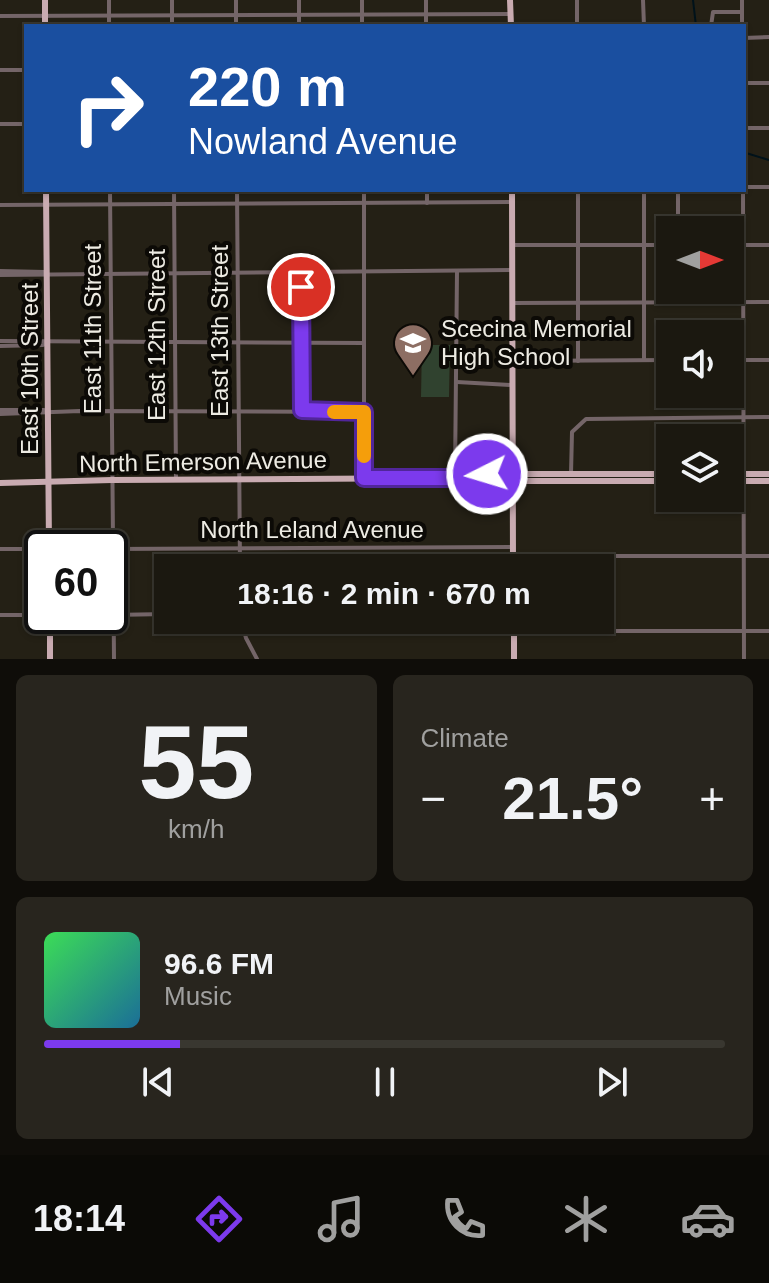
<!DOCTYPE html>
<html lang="en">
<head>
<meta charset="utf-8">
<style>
  body { margin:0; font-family:Helvetica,sans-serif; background:#28251e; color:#f1f3f6; height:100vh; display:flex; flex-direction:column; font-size:30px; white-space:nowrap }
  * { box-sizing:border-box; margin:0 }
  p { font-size:26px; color:#a0a09f }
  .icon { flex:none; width:44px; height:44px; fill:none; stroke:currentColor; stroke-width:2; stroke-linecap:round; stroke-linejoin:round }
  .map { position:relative; height:659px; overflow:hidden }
  .details { display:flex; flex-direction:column; gap:16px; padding:16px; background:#0f0d09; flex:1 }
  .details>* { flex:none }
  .guide { position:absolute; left:24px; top:24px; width:722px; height:168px; border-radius:0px; box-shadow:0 2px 6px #0004,0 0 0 2px #393730; background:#1a4fa0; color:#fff; overflow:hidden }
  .needle { width:52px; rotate:90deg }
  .fabs { position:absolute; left:656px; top:216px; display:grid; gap:16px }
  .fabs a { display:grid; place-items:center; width:88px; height:88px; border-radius:0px; background:#1b1810; box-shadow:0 2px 6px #0004,0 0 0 2px #393730; font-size:40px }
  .speed { position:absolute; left:24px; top:530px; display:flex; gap:16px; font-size:40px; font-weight:700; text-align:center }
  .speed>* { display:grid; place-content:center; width:104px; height:104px; border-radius:50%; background:#1b1810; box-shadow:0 2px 6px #0004,0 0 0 2px #393730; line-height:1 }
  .speed .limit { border:4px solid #111; border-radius:12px; background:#fff; color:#111 }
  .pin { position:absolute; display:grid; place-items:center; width:68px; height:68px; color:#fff; margin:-34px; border:4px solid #fff; border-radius:50%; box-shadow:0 2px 8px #0007 }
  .me { position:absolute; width:88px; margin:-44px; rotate:265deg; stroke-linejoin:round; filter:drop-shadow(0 0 6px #0008) }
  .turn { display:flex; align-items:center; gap:28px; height:168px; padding:0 32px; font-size:36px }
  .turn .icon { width:104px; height:104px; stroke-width:2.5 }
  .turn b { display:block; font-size:56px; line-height:68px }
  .big { font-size:60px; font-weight:600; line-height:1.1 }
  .details .card { flex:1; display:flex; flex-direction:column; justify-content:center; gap:12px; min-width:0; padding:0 28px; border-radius:12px; background:#28251e }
  .details .dial { align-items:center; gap:0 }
  .dial b { font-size:104px; line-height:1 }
  .song { display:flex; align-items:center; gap:24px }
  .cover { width:96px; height:96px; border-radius:12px; background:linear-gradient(135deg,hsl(130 70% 55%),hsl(200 70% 35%)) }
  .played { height:8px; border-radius:4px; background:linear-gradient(90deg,#7c3aed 20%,#393730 20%) }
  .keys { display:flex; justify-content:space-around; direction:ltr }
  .heat { display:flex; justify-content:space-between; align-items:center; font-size:44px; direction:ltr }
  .details .tiles { flex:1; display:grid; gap:16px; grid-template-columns:1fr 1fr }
  .card:last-child { grid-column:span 2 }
  .trip { position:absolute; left:154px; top:554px; width:460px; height:80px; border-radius:0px; background:#1b1810; box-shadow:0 2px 6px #0004,0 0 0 2px #393730; font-weight:600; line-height:80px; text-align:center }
  .menu { display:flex; height:128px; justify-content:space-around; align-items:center; background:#0b0a06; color:#a0a09f }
  .menu .icon { width:56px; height:56px }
  .menu .active { color:#7c3aed }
  .menu b { font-size:36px; color:#f1f3f6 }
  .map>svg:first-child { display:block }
</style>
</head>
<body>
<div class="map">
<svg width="769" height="659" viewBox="0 0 769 659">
  <rect width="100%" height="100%" fill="#242015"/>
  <path fill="#30422f" d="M422 345H450L449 397H421Z"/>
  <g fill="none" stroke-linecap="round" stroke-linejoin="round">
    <g stroke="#00121a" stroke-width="2">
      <path d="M693 0 696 26"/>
      <path d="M746 153 769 160"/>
    </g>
    <g stroke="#746568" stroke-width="4">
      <path d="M109 0V26"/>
      <path d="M172 0V26"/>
      <path d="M236 0V26"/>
      <path d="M299 0V26"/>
      <path d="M362 0V26"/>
      <path d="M426 0V26"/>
      <path d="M577 0V26"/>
      <path d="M643 0 644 26"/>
      <path d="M0 16 510 14"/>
      <path d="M711 26 713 12H742"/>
      <path d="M742 26V0"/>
      <path d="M744 38 769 37"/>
      <path d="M0 70H26"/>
      <path d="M744 83H769"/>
      <path d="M0 124H26"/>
      <path d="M744 128H769"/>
      <path d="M744 187H769"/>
      <path d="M110 190 114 659"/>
      <path d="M174 190 176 479"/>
      <path d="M237 190 240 568"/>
      <path d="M427 190V203"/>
      <path d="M578 190V361"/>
      <path d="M743 190 744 659"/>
      <path d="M0 205 512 202"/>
      <path d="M678 230V190"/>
      <path d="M512 245H670"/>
      <path d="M730 245H769"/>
      <path d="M0 271 45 272"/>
      <path d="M301 271 302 410"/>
      <path d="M0 275 512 270"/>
      <path d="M512 303 769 302"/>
      <path d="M0 341 364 343"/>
      <path d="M0 346 43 345 48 343"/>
      <path d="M644 360V190"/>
      <path d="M730 360H769"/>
      <path d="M512 361 670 360"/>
      <path d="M457 382 512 385"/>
      <path d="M0 410H44L48 412"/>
      <path d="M0 414 80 411 364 412"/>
      <path d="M571 474 572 432 586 419 769 417"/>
      <path d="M455 476 457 271"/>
      <path d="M364 478V190"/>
      <path d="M0 549H42"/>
      <path d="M110 549 512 547"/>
      <path d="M567 568 578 559 592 556H769"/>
      <path d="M0 615H42"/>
      <path d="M110 615 168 614"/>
      <path d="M241 620 246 638 257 659"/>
      <path d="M569 620 582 628 594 631H769"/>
    </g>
    <g stroke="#c9abb1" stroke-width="6">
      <path d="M45 0V26"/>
      <path d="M510 0 511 26"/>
      <path d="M46 190 49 548"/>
      <path d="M512 190 513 568"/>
      <path d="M730 474H769"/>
      <path d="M455 478 459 474H670"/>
      <path d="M730 481H769"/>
      <path d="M0 483 112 480 455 478 459 481H670"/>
      <path d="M50 616V659"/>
      <path d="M514 620V659"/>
    </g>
  </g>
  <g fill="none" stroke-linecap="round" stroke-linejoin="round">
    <defs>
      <path id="route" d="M301 287 302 410 364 412V478H455L459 474H487"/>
    </defs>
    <use href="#route" stroke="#51269a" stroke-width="20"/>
    <use href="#route" stroke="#7c3aed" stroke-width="14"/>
    <path stroke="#f59e0b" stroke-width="14" d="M334 412H364V456"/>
  </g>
  <defs>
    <symbol id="school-pin" viewBox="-11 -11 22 30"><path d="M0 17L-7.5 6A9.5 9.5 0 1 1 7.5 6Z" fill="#8d6e63" stroke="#0c0a06"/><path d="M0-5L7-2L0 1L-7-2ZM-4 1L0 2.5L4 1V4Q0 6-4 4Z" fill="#fff"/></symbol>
  </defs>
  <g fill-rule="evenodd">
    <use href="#school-pin" x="391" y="321" width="44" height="60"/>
  </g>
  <g text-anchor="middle" stroke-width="8" stroke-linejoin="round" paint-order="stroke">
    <g font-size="24" fill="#edebe3" stroke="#0c0a06">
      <text transform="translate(93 329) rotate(-90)" y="8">East 11th Street</text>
      <text transform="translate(220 331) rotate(-90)" y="8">East 13th Street</text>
      <text transform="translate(157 335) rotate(-90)" y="8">East 12th Street</text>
      <text transform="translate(30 369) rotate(-90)" y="8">East 10th Street</text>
      <text transform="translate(203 462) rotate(-1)" y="8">North Emerson Avenue</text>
      <text x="312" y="538">North Leland Avenue</text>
    </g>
    <g font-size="24" fill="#edebe3" stroke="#0c0a06" text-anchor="start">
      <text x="441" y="337">Scecina Memorial<tspan x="441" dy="28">High School</tspan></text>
    </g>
  </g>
</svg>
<div class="fabs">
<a><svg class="needle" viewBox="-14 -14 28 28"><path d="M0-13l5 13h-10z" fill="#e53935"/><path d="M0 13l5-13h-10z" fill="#a0a09f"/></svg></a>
<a><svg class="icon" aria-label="sound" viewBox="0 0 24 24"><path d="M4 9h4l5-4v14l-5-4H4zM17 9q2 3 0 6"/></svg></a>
<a><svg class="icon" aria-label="layers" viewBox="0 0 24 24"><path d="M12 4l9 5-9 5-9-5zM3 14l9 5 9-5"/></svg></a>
</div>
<div class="speed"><div class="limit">60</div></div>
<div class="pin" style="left:301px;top:287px;background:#d93025"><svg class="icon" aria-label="arrive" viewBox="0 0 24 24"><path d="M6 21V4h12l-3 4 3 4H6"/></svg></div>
<svg class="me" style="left:487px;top:474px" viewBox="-20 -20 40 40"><circle r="17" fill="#7c3aed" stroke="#fff" stroke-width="3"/><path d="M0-11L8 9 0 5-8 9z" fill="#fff"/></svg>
<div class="trip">18:16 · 2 min · 670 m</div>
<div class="guide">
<div class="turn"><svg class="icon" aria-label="right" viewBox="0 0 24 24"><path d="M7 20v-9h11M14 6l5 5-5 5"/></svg><div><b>220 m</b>Nowland Avenue</div></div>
</div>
</div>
<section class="details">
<div class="tiles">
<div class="card dial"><b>55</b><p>km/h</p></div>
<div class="card"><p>Climate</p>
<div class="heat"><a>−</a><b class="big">21.5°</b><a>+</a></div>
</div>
<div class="card">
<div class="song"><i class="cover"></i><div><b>96.6 FM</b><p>Music</p></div></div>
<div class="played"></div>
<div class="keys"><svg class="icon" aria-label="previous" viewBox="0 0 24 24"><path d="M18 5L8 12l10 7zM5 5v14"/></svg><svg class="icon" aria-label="pause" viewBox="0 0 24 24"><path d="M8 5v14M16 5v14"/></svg><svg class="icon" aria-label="next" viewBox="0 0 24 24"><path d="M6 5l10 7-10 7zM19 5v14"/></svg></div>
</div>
</div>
</section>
<nav class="menu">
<b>18:14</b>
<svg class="icon active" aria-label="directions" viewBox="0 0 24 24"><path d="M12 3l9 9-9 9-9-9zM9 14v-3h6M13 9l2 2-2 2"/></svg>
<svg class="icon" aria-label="music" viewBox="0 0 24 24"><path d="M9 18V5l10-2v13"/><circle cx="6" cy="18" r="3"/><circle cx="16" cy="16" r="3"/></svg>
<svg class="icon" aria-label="phone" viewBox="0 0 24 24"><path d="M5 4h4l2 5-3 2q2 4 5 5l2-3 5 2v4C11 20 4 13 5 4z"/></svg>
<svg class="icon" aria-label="climate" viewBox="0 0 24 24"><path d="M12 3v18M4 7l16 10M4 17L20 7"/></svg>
<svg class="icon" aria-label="car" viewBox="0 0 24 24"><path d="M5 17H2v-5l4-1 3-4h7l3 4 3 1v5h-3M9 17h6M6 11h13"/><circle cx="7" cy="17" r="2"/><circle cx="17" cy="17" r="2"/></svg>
</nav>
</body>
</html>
